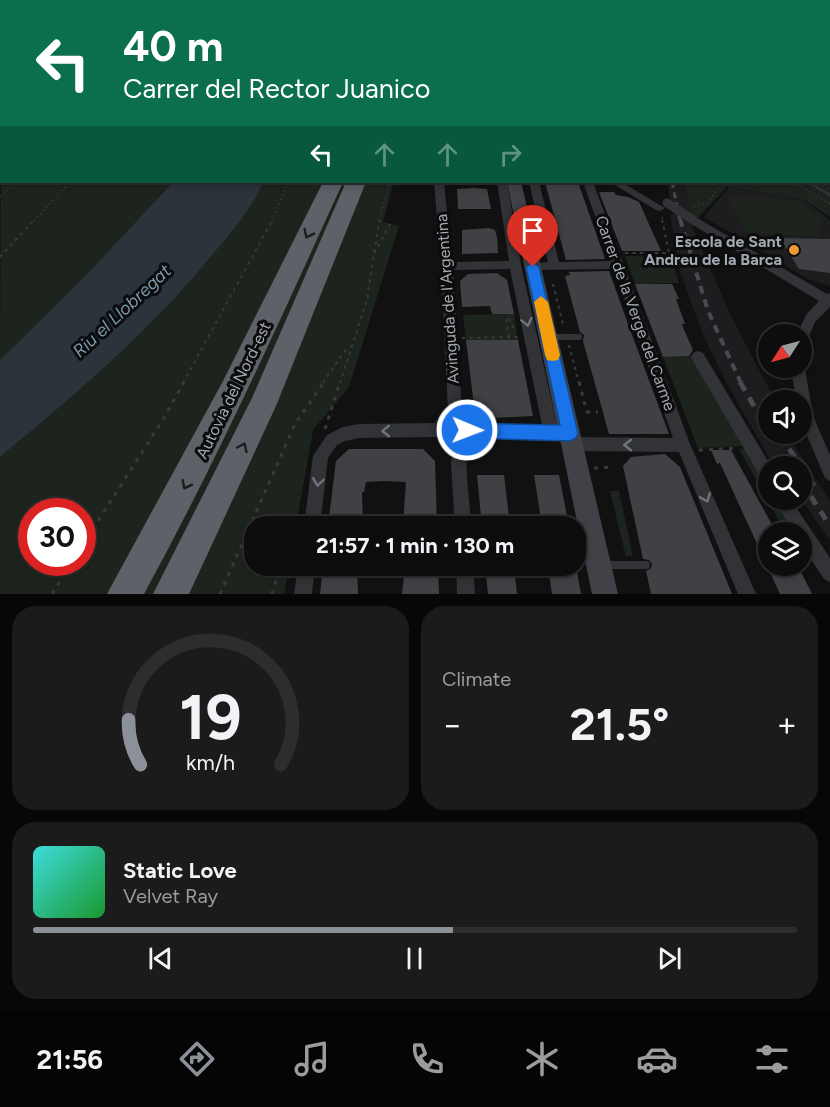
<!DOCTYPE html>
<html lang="en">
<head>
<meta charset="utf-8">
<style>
  body { margin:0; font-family:Figtree,sans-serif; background:#1b1b1c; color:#f1f3f6; height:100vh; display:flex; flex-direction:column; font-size:22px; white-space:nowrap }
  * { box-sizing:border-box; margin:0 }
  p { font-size:20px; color:#9a9c9e }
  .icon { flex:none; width:33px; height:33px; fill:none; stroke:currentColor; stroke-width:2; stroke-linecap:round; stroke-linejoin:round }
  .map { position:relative; height:594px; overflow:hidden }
  .details { display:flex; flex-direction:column; gap:12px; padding:12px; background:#070708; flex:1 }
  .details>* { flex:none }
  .top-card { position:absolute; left:0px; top:0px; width:831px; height:183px; box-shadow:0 3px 9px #0003,0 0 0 2px #2d2d2e; background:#0b6e4f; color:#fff; overflow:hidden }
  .needle { width:39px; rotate:234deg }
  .tools { position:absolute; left:758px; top:324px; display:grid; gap:12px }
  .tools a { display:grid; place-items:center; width:54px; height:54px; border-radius:50%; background:#0d0d0e; box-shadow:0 3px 9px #0003,0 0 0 2px #2d2d2e; font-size:30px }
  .speed { position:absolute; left:18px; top:498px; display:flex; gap:12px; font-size:30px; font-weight:700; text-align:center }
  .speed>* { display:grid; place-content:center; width:78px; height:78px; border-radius:50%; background:#0d0d0e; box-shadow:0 3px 9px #0003,0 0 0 2px #2d2d2e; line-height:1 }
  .speed .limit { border:9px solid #d22; background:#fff; color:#111 }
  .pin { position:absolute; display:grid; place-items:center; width:51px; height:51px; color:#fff; margin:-62px -26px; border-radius:50% 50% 50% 0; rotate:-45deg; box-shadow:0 0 6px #0007 }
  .pin .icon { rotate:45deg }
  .me { position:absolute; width:66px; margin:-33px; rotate:91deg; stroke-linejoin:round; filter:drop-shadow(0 0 4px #0008) }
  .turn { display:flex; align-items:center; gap:21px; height:126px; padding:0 24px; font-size:27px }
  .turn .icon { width:78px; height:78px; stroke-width:2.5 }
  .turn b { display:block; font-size:42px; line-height:51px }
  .lanes { display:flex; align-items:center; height:57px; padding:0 24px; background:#0003; justify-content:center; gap:30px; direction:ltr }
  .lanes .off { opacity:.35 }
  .big { font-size:45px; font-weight:700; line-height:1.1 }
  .details .widget { flex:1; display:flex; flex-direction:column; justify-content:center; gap:9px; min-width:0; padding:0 21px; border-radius:24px; background:#1b1b1c }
  .details .dial { align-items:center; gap:0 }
  .dial svg { height:156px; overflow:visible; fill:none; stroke:#2d2d2e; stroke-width:7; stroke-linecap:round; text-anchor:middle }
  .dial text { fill:#f1f3f6; stroke:none }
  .song { display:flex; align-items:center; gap:18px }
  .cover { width:72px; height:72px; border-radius:9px; background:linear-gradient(135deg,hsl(180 70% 55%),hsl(130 70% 35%)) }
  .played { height:6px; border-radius:3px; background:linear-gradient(90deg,#8c9099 55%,#2d2d2e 55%) }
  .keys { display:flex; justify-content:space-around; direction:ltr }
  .heat { display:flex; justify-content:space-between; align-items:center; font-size:33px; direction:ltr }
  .details .tiles { flex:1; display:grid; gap:12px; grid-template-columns:1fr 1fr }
  .widget:last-child { grid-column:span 2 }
  .trip { position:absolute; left:244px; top:516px; width:342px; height:60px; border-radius:24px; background:#0d0d0e; box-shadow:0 3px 9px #0003,0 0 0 2px #2d2d2e; font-weight:700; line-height:60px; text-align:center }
  .dock { display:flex; height:96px; justify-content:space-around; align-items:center; background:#050506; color:#9a9c9e }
  .dock .icon { width:42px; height:42px }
  .dock .on { color:#8c9099 }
  .dock b { font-size:27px; color:#f1f3f6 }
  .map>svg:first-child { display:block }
</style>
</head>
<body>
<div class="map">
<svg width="830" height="594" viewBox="0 0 830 594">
  <rect width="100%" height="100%" fill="#111112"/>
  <g fill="#1d1d1f">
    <path d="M0 0H170L2 2 0 147Z"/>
    <path d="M667 182H685L693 229 730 314 775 400H768V434H787L830 501V540L801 499V466H774L727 384 703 335 680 272 670 214 673 215Z"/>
    <path d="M729 187 803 199 830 220V286L808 279 704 217Z"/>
  </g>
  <g fill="#1d241d" fill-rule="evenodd">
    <path d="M588 0H830V217L803 199 727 187 692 224 685 182H830V2Z"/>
    <path d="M1 146 2 182H173L87 274 0 360Z"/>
    <path d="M264 182H394L383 222 399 226 349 387 313 430 296 526H255V566H289L284 594H0V457C74 396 147 334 209 259 231 233 249 213 264 182ZM32 512H82V562H32Z"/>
    <path d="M727 197 797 200 825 220 816 226 822 236 746 233Z"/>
    <path d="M625 256 671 257 679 283 635 284Z"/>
    <path d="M514 314 518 340H466L463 315Z"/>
    <path d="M695 356 746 446 698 448 663 357Z"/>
    <path d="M747 448 768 485V500H776L795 532H785L739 449Z"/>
    <path d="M610 491H619L633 556 626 557Z"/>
  </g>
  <path fill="#2b343a" d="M173 182H264C249 213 231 233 209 259 147 334 74 396 0 457V360L87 274Z"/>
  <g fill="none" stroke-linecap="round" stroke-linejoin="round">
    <path stroke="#2b343a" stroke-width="2" d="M390 0 398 2"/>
    <path stroke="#2b343a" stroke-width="3" d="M808 182 830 195"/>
  </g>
  <g fill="#404145">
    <path d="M545 182H578L605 259 566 260Z"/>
    <path d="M473 188 487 189 491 209H458L457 189Z"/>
    <path d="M599 192H614L616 195 628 197 639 202 661 251H622Z"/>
    <path d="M489 228 495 230 497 237 498 253 462 254V230Z"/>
    <path d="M780 238 830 239V273L799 269Z"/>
    <path d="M609 271 629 327 669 434H609L583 341 584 335 580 332 565 276 570 275 569 272Z"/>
    <path d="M497 273 507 280 514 314H492L490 306 462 307 460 281 468 274Z"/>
    <path d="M635 284H672L679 299H676L685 324H682L684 330 693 350 689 356 663 357Z"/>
    <path d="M466 340H518L533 416 491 418 474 406Z"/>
    <path d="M349 449H423L435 461 437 526H403L406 482 385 481 366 482 364 492H362L363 526H328L336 461Z"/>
    <path d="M711 450H731L776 532H768V566H798L812 594H780L720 463 717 464Z"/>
    <path d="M665 454 680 467 732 594H651L646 571 651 568 652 564 649 560 643 559 623 466 631 457Z"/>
    <path d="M477 475H504L510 526H482Z"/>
    <path d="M534 475H559L569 526H542Z"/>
    <path d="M323 566H357L358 594H320Z"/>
    <path d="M405 566H438L439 594H402Z"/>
    <path d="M485 566H514L517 594H488Z"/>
    <path d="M548 566H576L581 594H552Z"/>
  </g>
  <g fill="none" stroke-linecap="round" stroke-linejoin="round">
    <g stroke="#383a3e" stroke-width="1.5" stroke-dasharray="1.5 3" stroke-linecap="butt">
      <path d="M219 0 224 2"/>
      <path d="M564 0 566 2"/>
      <path d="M619 0 622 2"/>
      <path d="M202 2 204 0"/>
      <path d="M794 182 830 204"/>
      <path d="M815 182 830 190"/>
      <path d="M0 197 18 182"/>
      <path d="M694 207 709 202 721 184 728 182"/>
      <path d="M662 217 663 221"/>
      <path d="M34 221 70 182"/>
      <path d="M272 221 288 182"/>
      <path d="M379 221 390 182"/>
    </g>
    <g stroke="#383a3e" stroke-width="2" stroke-dasharray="3 4.5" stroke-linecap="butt">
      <path d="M374 252 380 219"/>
      <path d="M625 253H669L662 219"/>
      <path d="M0 257 35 219"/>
      <path d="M553 284 564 328"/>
      <path d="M509 337 506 318H509L515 331"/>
      <path d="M462 338 519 337"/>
      <path d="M569 345 579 383"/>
      <path d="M183 383 273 219"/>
      <path d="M323 383 343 353 354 344"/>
      <path d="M340 383 367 300 374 254 391 222"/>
    </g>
    <g stroke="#383a3e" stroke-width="3" stroke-dasharray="4 6" stroke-linecap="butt">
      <path d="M579 382 587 412"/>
      <path d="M586 412H598"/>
      <path d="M325 429 340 382"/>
      <path d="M699 450 736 448"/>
      <path d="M594 468 614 467"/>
      <path d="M82 546 162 421 184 382"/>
      <path d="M52 594 72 562"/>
      <path d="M220 594 295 424 324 382"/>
      <path d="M272 594 279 572"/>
    </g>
    <path stroke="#323337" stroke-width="6" d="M550 337H579"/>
    <path stroke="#323337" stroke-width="8" d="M604 565H646"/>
    <g fill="#323337" fill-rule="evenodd">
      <path d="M434 182H444L452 262 509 261 497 182H507L521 265 557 425 562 427 564 432 562 437 557 439 471 438C461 453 471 507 471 526H455L451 463 453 448 442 444 437 437 359 438 345 441 337 445 328 458 320 526H304L313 456 327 435 343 427 359 424 435 423 440 414 448 410 441 266ZM510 269 542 425 473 424 469 415 462 411 453 270ZM452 422H456L459 425V430L456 433H452L449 430V425Z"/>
      <path d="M529 182H539L559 262 611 261 583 182H593L690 444 756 594H738L679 452 573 451 568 449 566 444 568 439 573 437 673 438 614 269 529 270 527 267 529 264 548 262Z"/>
      <path d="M610 182H621L665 208 660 211 656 210Z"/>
      <path d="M692 215 827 294 830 293V307L815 322 806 343 801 344V334H797L806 315 819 301 688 222 687 219 688 216Z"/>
      <path d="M698 351 703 353 771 466H768V484L763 481 693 361 691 357 693 353Z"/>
      <path d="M801 363 805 368 813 416 830 455V481L825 478 801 421V400H796L791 368H801Z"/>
      <path d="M774 500H791L830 558V582L824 579 801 544V532H794Z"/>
      <path d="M298 566H315L312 594H294Z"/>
      <path d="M456 566H473L475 594H457Z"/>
    </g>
    <g fill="#404247" fill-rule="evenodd">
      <path d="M170 0H180L169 2Z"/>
      <path d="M0 164H2L0 173Z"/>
      <path d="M507 182H521L618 594H592Z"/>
    </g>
    <rect fill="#4e5056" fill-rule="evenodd" x="535" y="0" width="10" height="2"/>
    <g fill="#5e6168" fill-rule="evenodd">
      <rect x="407" y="0" width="12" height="2"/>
      <path d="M323 182H343C280 321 217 460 144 594H107L223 381Z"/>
      <path d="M346 182H366L276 406 189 594H153L252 398Z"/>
    </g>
    <path stroke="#494b50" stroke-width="2" stroke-dasharray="4.5 4" stroke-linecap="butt" d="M580 0 582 2"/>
    <path stroke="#494b50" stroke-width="3" stroke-dasharray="6 4.5" stroke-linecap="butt" d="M672 182 680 221"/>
    <path stroke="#494b50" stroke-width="4" stroke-dasharray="8 6" stroke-linecap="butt" d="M680 219 708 311 741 383"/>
    <g stroke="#494b50" stroke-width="5" stroke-dasharray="10 8" stroke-linecap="butt">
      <path d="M740 382 768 430"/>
      <path d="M779 434 801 466"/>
      <path d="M801 467 814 486"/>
      <path d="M801 481 830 526"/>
    </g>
    <path stroke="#323337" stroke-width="9" d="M667 203 692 219"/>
  </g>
  <defs><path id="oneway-chevron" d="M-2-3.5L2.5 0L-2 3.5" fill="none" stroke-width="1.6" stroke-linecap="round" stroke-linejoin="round" transform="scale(1.5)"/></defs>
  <g stroke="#1c1d1f">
    <use href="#oneway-chevron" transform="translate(308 234) rotate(116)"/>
    <use href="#oneway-chevron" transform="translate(243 447) rotate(-65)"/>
    <use href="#oneway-chevron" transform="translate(186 485) rotate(117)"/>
  </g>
  <g stroke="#70747b">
    <use href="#oneway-chevron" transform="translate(527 322) rotate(78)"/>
    <use href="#oneway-chevron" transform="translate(386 431) rotate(179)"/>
    <use href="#oneway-chevron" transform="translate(628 445) rotate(180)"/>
    <use href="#oneway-chevron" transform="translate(318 482) rotate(98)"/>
    <use href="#oneway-chevron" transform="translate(706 498) rotate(67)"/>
  </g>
  <path fill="#1a73e8" stroke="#114b97" stroke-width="1.5" d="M533 262 539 267 578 433 576 438 570 441 467 438 461 436 458 430 461 425 467 423 560 425 526 267Z"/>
  <path fill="#f59e0b" d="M541 296 548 302 560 355 558 360 553 361 547 360 545 355 534 302Z"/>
  <circle fill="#eb9930" stroke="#0c0c0d" stroke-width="2" cx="794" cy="250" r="6"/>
  <g text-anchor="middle" stroke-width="6" stroke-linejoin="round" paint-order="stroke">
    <g font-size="16" font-weight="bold" fill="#a2a9b2" stroke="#0c0c0d" text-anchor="end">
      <text x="782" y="247">Escola de Sant<tspan x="782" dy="18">Andreu de la Barca</tspan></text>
    </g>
    <g font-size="16" fill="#a2a9b2" stroke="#0c0c0d">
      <text transform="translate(447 299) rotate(-94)" y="6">Avinguda de l'Argentina</text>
      <text transform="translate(636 313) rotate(70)" y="6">Carrer de la Verge del Carme</text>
      <text transform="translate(233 390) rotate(-64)" y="6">Autovia del Nord-est</text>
    </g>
    <g font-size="18" font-style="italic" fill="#7a9aad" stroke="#0c0c0d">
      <text transform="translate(122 311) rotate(-43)" y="6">Riu el Llobregat</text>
    </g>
  </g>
</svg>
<div class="tools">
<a><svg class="needle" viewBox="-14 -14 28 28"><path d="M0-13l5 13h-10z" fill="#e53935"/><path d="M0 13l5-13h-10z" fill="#9a9c9e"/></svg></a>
<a><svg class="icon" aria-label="sound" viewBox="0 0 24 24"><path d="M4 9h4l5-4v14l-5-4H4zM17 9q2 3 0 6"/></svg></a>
<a><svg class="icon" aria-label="search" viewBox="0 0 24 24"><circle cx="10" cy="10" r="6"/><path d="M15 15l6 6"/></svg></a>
<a><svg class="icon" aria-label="layers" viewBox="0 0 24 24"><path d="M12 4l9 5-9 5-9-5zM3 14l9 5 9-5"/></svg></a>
</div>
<div class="speed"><div class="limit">30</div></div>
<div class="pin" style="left:533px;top:267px;background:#d93025"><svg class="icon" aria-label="arrive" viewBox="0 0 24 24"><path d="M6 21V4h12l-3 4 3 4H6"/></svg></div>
<svg class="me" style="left:467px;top:430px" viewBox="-20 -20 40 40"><circle r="17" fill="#1a73e8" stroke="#fff" stroke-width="3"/><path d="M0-11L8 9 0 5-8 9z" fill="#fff"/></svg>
<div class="trip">21:57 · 1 min · 130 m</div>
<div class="top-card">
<div class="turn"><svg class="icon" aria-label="left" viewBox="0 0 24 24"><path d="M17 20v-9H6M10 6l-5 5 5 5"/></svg><div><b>40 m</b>Carrer del Rector Juanico</div></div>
<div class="lanes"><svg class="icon" aria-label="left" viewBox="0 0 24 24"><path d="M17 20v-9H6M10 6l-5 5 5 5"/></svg><svg class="icon off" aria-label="ahead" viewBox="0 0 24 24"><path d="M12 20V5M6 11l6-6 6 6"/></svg><svg class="icon off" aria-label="ahead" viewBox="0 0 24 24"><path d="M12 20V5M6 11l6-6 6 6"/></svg><svg class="icon off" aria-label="right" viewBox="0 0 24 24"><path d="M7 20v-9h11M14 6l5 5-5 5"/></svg></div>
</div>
</div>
<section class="details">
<div class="tiles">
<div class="widget dial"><svg viewBox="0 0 100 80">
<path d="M14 69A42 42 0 1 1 86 69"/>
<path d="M14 69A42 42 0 0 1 8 46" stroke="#8c9099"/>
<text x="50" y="56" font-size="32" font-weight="700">19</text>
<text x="50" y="72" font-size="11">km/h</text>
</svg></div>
<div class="widget"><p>Climate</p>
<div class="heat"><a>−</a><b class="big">21.5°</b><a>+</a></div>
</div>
<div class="widget">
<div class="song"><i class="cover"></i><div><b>Static Love</b><p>Velvet Ray</p></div></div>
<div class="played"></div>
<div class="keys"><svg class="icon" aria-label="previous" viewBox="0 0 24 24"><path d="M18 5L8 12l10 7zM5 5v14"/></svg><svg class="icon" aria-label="pause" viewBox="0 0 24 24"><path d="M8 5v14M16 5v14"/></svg><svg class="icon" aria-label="next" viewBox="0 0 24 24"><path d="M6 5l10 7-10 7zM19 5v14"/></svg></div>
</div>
</div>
</section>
<nav class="dock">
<b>21:56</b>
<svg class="icon on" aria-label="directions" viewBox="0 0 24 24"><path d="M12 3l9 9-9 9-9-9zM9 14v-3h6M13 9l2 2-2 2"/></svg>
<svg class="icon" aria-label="music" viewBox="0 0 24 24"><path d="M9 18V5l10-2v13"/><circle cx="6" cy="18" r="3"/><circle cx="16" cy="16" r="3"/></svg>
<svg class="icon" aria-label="phone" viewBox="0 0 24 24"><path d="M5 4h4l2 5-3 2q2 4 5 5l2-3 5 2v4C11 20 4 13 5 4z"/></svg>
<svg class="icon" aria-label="climate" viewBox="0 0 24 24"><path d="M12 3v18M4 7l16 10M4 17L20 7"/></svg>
<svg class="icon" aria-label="car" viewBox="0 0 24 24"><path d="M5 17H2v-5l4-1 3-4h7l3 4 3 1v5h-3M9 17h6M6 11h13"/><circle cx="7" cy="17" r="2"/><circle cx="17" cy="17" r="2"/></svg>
<svg class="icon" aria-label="filters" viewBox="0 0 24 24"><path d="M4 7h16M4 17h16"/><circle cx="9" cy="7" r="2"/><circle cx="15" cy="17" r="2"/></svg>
</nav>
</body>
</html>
